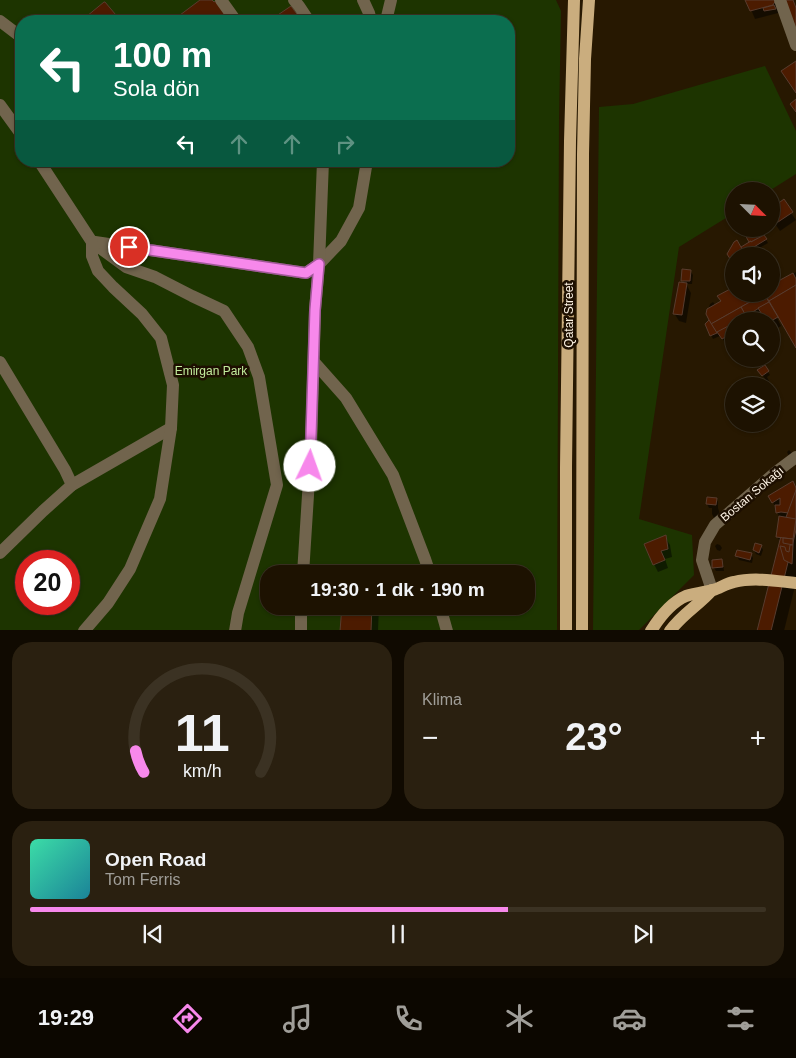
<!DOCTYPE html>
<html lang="tr">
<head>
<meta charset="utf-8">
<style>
  body { margin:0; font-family:Arial,sans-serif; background:#2a2010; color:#f1f3f6; height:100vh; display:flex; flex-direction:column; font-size:19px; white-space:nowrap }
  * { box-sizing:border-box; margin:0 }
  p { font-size:16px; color:#a09e99 }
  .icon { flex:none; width:28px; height:28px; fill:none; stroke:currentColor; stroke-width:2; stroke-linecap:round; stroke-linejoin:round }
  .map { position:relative; height:630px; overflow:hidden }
  .panel { display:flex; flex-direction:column; gap:12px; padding:12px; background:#100a01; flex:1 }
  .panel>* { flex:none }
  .hud { position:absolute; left:15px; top:15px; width:500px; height:152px; border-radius:20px; box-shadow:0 1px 4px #0004,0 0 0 1px #3b3223; background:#0b6e4f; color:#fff; overflow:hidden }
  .needle { width:32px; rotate:114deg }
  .fabs { position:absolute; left:725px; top:182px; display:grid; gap:10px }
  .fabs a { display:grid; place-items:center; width:55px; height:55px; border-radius:50%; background:#1d1201; box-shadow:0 1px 4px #0004,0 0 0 1px #3b3223; font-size:25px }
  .speed { position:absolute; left:15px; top:550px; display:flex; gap:10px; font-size:25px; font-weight:700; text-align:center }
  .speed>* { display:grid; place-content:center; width:65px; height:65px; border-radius:50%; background:#1d1201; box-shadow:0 1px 4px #0004,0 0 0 1px #3b3223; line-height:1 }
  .speed .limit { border:8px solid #d22; background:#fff; color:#111 }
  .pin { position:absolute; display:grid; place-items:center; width:42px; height:42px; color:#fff; margin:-21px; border:2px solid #fff; border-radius:50%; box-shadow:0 1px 5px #0007 }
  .me { position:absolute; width:55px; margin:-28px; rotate:3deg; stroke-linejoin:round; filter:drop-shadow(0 0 4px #0008) }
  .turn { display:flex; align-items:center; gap:18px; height:105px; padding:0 15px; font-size:22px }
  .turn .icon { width:65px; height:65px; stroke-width:2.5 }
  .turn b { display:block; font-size:35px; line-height:42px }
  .lanes { display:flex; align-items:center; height:48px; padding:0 15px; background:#0003; justify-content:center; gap:25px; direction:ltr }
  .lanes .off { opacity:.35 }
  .big { font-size:38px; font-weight:700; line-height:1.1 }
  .panel .card { flex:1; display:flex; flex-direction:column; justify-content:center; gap:8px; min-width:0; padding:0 18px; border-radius:20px; background:#2a2010 }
  .panel .dial { align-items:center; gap:0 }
  .dial svg { height:130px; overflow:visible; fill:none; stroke:#3b3223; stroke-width:7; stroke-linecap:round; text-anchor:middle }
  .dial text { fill:#f1f3f6; stroke:none }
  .song { display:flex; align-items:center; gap:15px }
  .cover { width:60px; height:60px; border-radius:8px; background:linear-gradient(135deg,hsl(160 70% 55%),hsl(190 70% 35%)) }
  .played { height:5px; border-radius:2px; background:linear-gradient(90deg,#f788eb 65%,#3b3223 65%) }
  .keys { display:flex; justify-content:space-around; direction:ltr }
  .heat { display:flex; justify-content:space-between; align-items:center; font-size:28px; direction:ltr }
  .panel .tiles { flex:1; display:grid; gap:12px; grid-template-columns:1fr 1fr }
  .card:last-child { grid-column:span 2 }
  .trip { position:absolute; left:260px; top:565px; width:275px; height:50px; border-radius:20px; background:#1d1201; box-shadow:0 1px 4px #0004,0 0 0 1px #3b3223; font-weight:700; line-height:50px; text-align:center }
  .dock { display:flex; height:80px; justify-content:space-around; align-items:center; background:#0c0700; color:#a09e99 }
  .dock .icon { width:35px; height:35px }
  .dock .on { color:#f788eb }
  .dock b { font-size:22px; color:#f1f3f6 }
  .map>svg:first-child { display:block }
</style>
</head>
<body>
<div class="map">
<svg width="796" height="631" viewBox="0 0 796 631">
  <rect width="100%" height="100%" fill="#271801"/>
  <g fill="#1d3400" fill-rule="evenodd">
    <path d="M0 0H556L561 11 559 119 557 630H0ZM21 21H509V161H21ZM26 561H69V604H26ZM269 574H526V606H269Z"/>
    <path d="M765 66 796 131V174L769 191H734V213L679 247 639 519 692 535 694 575 639 630 593 631 599 107 633 104Z"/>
  </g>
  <g fill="#0007">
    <path d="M202 0H211L232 21H174Z"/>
    <path d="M747 0H776L779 9 778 13 755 19Z"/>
    <path d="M791 213 796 220 780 231 771 218Z"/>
    <path d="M756 229H760L768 243 746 256 747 255 742 248 751 242 746 234Z"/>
    <path d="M691 272 693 275 692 284H686L691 293 686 323 679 321 674 313 685 284 683 280Z"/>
    <path d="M796 272V346L778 314 776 316 781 326 773 331 771 328V321H767L764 316 754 321H734V337L725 342 720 336 713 339 711 335V320L707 314 710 304 713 302 716 306 734 294H771V287Z"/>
    <path d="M764 366 770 375 767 377 769 381 767 382 759 370Z"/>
    <path d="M789 450 793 454 789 456 787 452Z"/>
    <path d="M796 489V582L784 631H758L781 542 777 537 780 518 777 512V509L769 496Z"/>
    <path d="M716 499 718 502V508L719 511 720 518H714L712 514V508H709L707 504Z"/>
    <path d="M665 537 670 545 672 557 665 559 668 568 658 572 654 564Z"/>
    <path d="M717 544 720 545 722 548 720 551 717 550 715 546Z"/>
    <path d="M761 546 763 550 761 556 756 554 754 550Z"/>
    <path d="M751 554 753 558 752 563 739 560 737 556Z"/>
    <path d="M721 561 723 564 724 571H716L714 568Z"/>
    <path d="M343 606H379L378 631H342Z"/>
  </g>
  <g fill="#4c1b00" stroke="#583c2e">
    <path d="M200 0H212L214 2 217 0 229 13 225 17 228 21H172Z"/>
    <path d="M745 0H776L773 5 750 11Z"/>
    <path d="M784 0H793L796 8V29Z"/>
    <path d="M104 2H105L121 21H81Z"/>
    <path d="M774 5 776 9 764 11 763 8Z"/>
    <path d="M291 6 302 21H269Z"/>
    <path d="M796 61V93L781 71Z"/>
    <path d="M796 99V112L790 104Z"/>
    <path d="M784 199 793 212 775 224 771 219V209Z"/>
    <path d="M753 229H761L764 235 751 242V241L749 242 744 233Z"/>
    <path d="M764 235 767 239 744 253 741 247 751 241V242Z"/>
    <path d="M737 240 746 256H734V265L727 254 734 242Z"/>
    <path d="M682 269 691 270 690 281H681Z"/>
    <path d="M793 273 796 279V285L769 301 764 294H771V285Z"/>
    <path d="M679 282 687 283 682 315 673 314Z"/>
    <path d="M796 285V348L769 301Z"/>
    <path d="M734 287V294H764L711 324 706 314 707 309 721 301 717 296Z"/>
    <path d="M764 294 769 302 746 316 741 307Z"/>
    <path d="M769 302 778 317 771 321H766L758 308Z"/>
    <path d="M741 307 746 316 737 321H734V323L717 333 711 324Z"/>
    <path d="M709 320 717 333 710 336 705 324Z"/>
    <path d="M734 323V332L722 339 717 332Z"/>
    <path d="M765 365 769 371 762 376 757 370Z"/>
    <path d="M793 481 796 488V514L781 512 776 513 775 505H780V498L772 503 768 496Z"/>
    <path d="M796 490V530L771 631H757L785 520Z"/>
    <path d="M707 497 717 498 716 505 706 504Z"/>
    <path d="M779 516 796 519 793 539 776 537Z"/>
    <path d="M666 535 668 549 661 551 665 560 653 565 644 544Z"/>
    <path d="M783 538 793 539V545L783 543Z"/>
    <path d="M755 543 762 545 759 553 753 550Z"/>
    <path d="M790 545H793L792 564 784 560 780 546 785 547 786 551 789 552Z"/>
    <path d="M737 550 752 553 750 560 735 556Z"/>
    <path d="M722 559 723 567 712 568V560Z"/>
    <path d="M342 606H372L371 631H340Z"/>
  </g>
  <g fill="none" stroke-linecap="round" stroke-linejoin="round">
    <g stroke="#71644d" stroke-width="12">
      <path d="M221 0 236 21"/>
      <path d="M294 0 299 6 309 21"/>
      <path d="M363 0 369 13 371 21"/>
      <path d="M780 0 796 45"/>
      <path d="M0 21 21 37"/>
      <path d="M386 21 391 0"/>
      <path d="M0 105 21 134"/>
      <path d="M39 161 92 242 126 267 155 277 192 296 224 311 248 347 259 377 277 485 238 613 235 631"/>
      <path d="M95 242 306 273 319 264 341 241 359 208 367 161"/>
      <path d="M0 362 65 470 72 485"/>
      <path d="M314 362 346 398 393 475 425 559 430 574"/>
      <path d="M0 553 43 511 72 485 171 428"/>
      <path d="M303 574 311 448 315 310 319 264 323 161"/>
      <path d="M712 590 702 560 705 542 715 525 776 472 796 457"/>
      <path d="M301 606V631"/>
      <path d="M440 606 447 631"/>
      <path d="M84 631 108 603 130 569 160 499 171 428 173 385 161 338 142 314 113 287 98 271 92 256V242"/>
    </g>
    <g stroke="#caad7e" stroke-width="12">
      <path d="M566 631V467L570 141 574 0"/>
      <path d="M582 631 583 154 585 59 589 0"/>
      <path d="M651 631C659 618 672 602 686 596 695 593 704 592 713 590 720 588 727 583 734 582 754 577 776 581 796 583"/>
      <path d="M670 631C682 614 699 605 712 590"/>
    </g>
  </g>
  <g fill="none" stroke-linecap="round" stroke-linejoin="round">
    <defs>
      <path id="route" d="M129 247 306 273 319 264 315 310 310 466"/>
    </defs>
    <use href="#route" stroke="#a15899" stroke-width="12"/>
    <use href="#route" stroke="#f788eb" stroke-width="9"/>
  </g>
  <g text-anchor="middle" stroke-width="5" stroke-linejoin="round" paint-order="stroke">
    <g font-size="12" fill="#fef4e5" stroke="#1d0f00">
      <text transform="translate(569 315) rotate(-90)" y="4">Qatar Street</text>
      <text transform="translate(752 494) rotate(-40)" y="4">Bostan Sokağı</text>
    </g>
    <g font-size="12" fill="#c2ec9c" stroke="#1d0f00">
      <text x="211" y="375">Emirgan Park</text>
    </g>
  </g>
</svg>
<div class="fabs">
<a><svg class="needle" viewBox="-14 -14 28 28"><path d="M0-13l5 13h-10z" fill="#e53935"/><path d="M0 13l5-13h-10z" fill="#a09e99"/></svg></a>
<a><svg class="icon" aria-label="sound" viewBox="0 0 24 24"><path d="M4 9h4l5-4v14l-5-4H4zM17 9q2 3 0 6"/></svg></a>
<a><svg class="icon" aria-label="search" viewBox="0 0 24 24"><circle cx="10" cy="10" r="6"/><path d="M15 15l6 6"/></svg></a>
<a><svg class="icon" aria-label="layers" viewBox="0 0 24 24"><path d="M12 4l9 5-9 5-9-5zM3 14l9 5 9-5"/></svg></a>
</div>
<div class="speed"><div class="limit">20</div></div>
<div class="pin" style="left:129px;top:247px;background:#d93025"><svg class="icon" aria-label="arrive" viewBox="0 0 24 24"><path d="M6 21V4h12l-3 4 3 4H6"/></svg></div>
<svg class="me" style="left:310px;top:466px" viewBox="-20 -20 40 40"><circle r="19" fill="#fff"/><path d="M0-13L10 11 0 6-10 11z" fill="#f788eb"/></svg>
<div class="trip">19:30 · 1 dk · 190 m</div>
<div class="hud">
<div class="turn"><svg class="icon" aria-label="left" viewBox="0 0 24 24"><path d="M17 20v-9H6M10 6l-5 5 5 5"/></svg><div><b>100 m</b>Sola dön</div></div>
<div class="lanes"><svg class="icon" aria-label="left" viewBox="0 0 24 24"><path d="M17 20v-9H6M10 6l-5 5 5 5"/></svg><svg class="icon off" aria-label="ahead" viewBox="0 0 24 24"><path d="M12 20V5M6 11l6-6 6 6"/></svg><svg class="icon off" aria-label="ahead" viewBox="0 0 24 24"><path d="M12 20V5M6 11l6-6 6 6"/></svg><svg class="icon off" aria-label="right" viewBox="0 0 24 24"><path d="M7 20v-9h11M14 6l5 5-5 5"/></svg></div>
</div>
</div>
<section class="panel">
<div class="tiles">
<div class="card dial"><svg viewBox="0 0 100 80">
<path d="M14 69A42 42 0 1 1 86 69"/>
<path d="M14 69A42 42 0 0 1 9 56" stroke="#f788eb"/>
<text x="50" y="56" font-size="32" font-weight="700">11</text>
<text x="50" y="72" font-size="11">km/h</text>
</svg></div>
<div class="card"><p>Klima</p>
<div class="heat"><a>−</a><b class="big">23°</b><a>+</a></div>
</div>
<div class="card">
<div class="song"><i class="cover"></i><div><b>Open Road</b><p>Tom Ferris</p></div></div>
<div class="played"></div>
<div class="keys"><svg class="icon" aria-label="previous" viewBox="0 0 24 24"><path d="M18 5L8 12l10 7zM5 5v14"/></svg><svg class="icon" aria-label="pause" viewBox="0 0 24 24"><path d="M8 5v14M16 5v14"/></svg><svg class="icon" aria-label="next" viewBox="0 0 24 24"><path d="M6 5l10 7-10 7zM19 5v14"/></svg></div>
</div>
</div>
</section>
<nav class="dock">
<b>19:29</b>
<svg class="icon on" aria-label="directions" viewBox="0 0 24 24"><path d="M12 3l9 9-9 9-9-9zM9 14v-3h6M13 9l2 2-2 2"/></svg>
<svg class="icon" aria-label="music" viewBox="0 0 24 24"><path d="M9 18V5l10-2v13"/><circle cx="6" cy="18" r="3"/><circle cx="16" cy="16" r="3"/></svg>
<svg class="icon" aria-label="phone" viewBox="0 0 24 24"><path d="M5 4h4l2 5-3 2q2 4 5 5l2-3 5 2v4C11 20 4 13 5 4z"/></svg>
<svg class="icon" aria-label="climate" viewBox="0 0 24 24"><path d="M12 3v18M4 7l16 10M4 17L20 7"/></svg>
<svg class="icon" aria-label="car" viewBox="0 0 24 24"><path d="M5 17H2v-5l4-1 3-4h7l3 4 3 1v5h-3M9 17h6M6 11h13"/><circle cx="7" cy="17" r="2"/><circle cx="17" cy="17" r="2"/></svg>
<svg class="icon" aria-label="filters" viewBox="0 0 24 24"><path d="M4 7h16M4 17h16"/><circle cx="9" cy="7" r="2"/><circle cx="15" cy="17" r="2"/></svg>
</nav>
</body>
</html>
